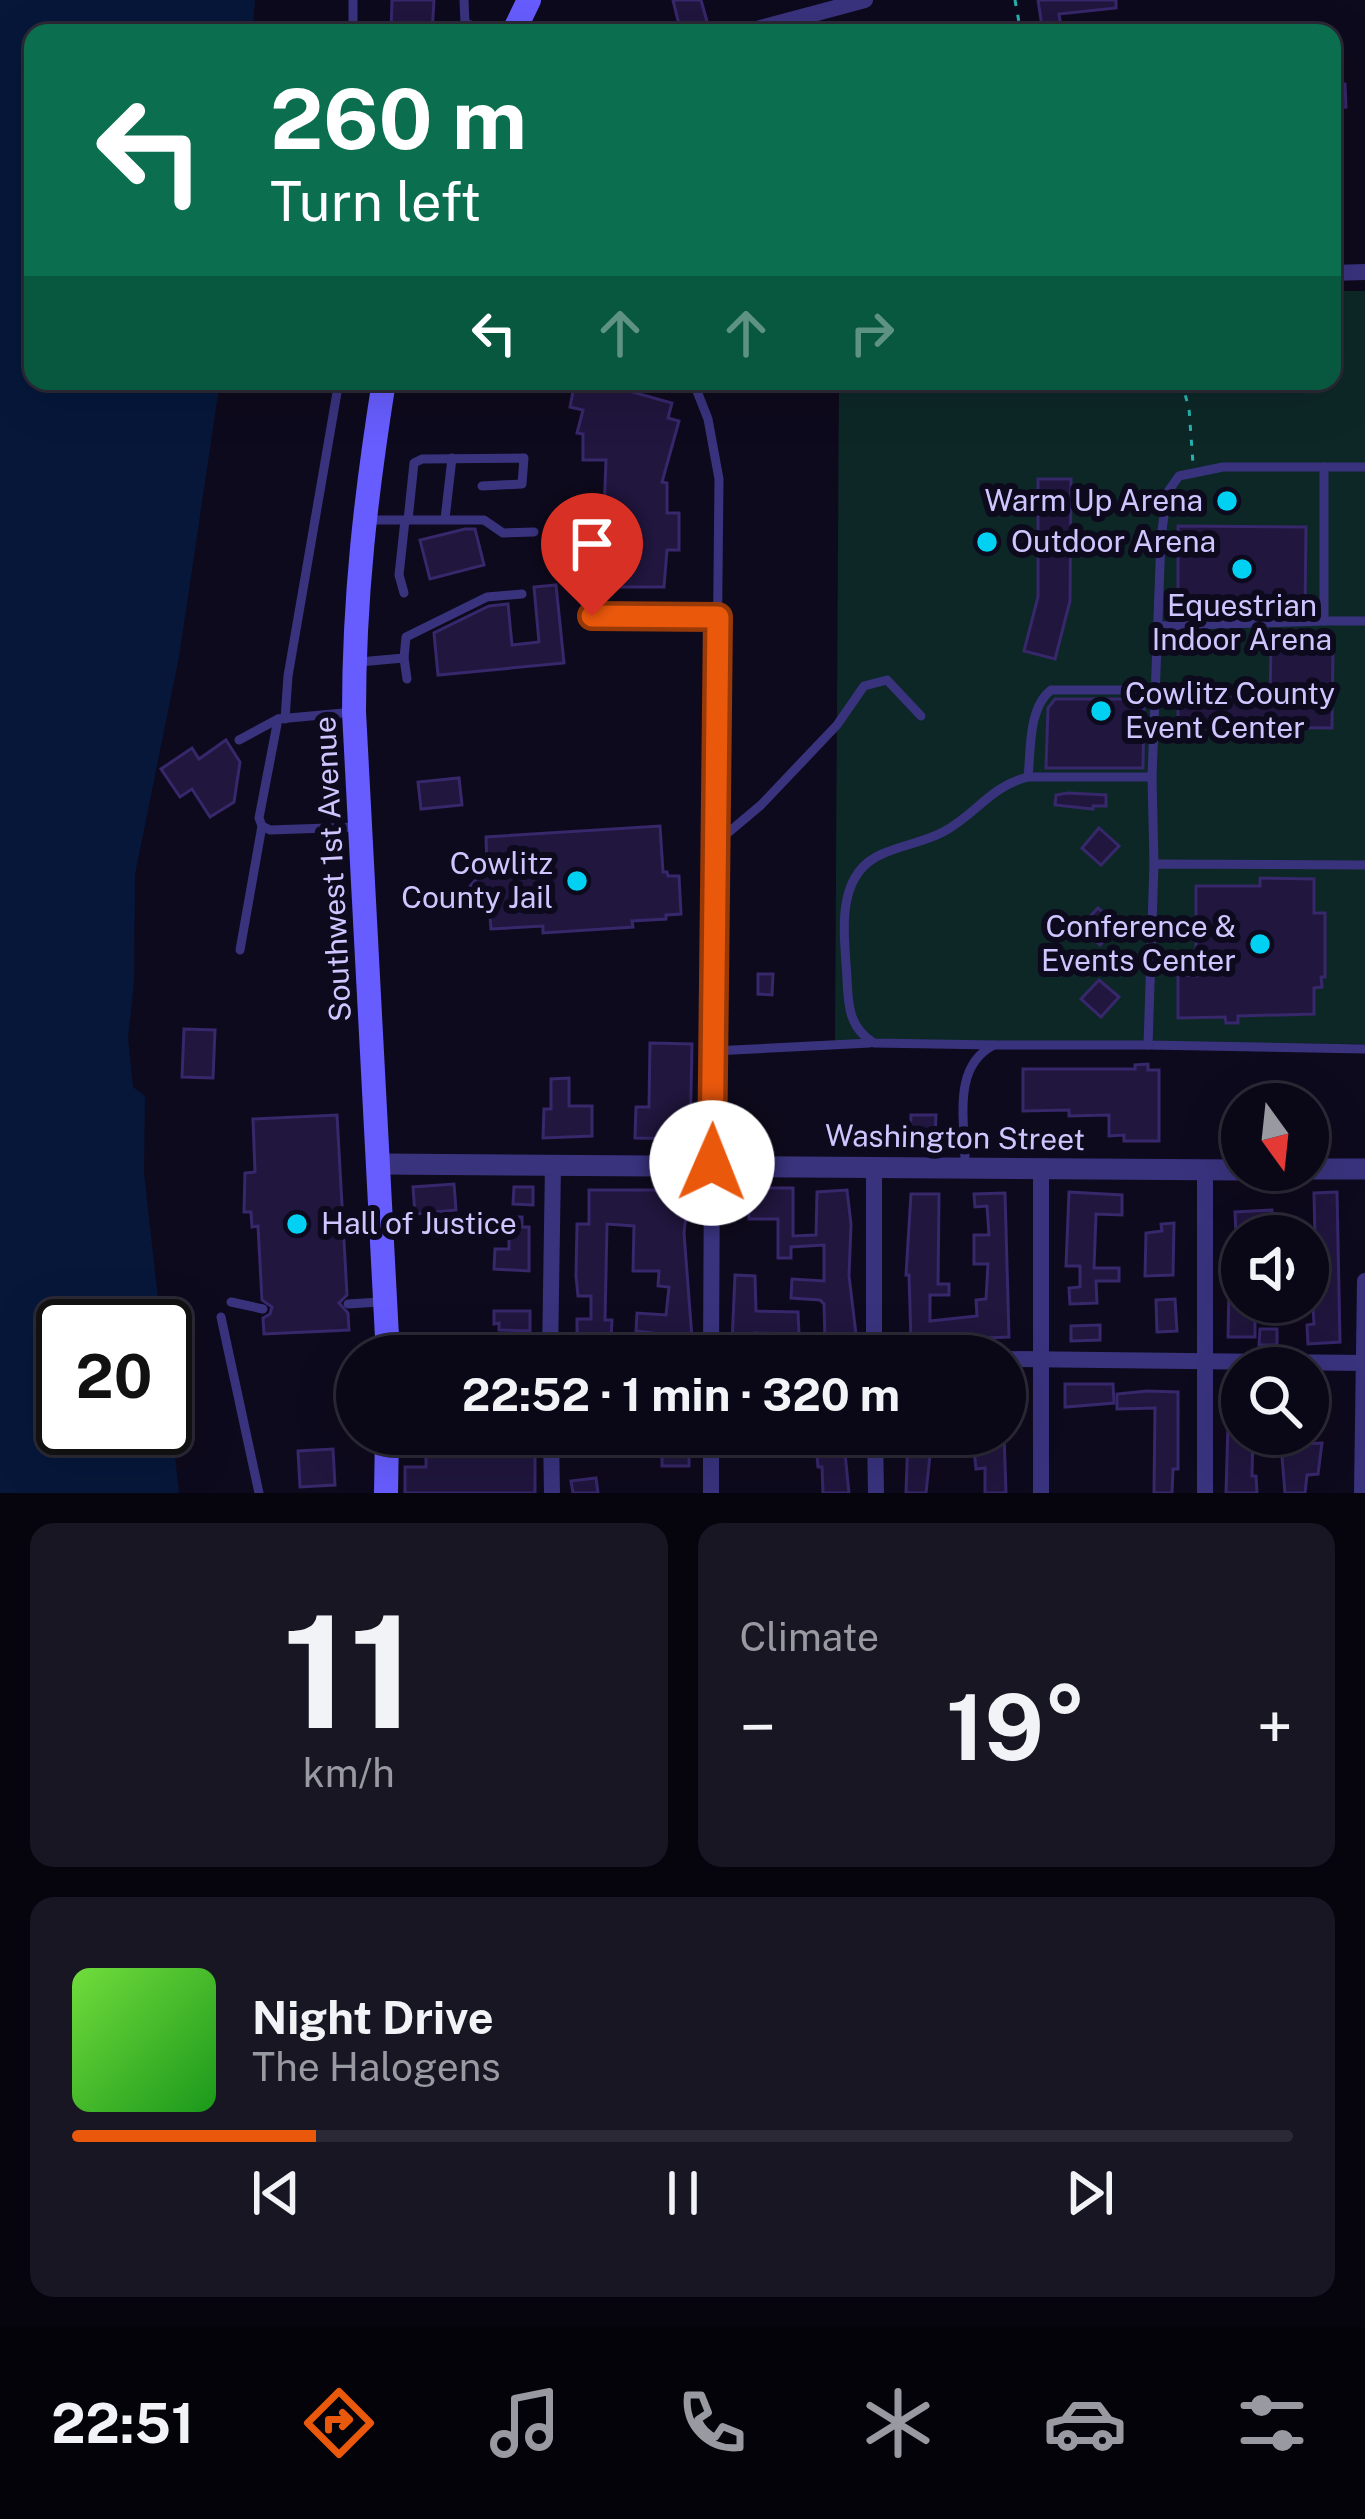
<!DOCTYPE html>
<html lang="en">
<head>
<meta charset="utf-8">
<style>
  body { margin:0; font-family:"Public Sans",sans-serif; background:#181623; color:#f1f3f6; height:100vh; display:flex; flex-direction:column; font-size:45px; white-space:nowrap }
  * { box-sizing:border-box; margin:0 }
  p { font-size:39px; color:#999aa1 }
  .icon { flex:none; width:66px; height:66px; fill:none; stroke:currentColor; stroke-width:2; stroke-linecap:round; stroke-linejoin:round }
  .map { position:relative; height:1493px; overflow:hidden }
  .panel { display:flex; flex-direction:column; gap:30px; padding:30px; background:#06040c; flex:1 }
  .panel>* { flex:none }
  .banner { position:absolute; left:24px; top:24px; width:1317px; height:366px; border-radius:24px; box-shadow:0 12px 48px #0002,0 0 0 3px #2a2935; background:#0b6e4f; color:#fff; overflow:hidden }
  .needle { width:78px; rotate:165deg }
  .buttons { position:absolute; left:1221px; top:1083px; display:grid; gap:24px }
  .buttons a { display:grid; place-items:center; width:108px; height:108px; border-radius:50%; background:#0a0816; box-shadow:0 12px 48px #0002,0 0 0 3px #2a2935; font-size:60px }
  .speed { position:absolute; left:36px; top:1299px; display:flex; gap:24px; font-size:60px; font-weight:700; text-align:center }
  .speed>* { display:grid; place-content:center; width:156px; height:156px; border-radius:50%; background:#0a0816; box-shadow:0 12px 48px #0002,0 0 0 3px #2a2935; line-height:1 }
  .speed .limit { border:6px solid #111; border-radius:18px; background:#fff; color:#111 }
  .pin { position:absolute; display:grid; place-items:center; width:102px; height:102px; color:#fff; margin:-123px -51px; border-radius:50% 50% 50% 0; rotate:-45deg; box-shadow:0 0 12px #0007 }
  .pin .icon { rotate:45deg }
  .me { position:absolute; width:132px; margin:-66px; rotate:1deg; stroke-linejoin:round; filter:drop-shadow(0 0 9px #0008) }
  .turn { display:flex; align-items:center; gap:42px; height:252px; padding:0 48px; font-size:54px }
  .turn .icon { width:156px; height:156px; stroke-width:2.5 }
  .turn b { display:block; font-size:84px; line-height:102px }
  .lanes { display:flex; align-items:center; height:114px; padding:0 48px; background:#0003; justify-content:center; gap:60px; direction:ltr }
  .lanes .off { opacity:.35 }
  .big { font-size:90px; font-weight:700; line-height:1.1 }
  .panel .card { flex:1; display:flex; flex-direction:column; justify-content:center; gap:18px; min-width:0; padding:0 42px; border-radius:24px; background:#181623 }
  .panel .dial { align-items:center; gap:0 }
  .dial b { font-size:156px; line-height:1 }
  .song { display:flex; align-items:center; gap:36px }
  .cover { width:144px; height:144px; border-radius:18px; background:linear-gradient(135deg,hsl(100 70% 55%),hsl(120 70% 35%)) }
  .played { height:12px; border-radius:6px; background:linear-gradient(90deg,#ea580c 20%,#2a2935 20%) }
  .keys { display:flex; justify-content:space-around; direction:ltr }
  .heat { display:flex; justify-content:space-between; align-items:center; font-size:66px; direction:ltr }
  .panel .tiles { flex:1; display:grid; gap:30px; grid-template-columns:1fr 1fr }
  .card:last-child { grid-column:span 2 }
  .trip { position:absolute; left:336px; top:1335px; width:690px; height:120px; border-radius:60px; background:#0a0816; box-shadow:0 12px 48px #0002,0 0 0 3px #2a2935; font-weight:700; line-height:120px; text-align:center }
  .tab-bar { display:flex; height:192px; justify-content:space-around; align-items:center; background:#040309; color:#999aa1 }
  .tab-bar .icon { width:84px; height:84px }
  .tab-bar .on { color:#ea580c }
  .tab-bar b { font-size:54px; color:#f1f3f6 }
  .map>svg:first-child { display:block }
</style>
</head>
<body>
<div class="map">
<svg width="1365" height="1493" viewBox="0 0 1365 1493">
  <rect width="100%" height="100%" fill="#0e0a1d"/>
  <path fill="#0d2727" d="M1332 291H1365V1044L835 1041 839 381H1332Z"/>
  <path fill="#06173a" d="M0 0H255L252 33H33V381H220L179 657 135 874 134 982 128 1038 133 1087 145 1096 144 1173 161 1326H63V1428H165V1366L179 1493H0Z"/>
  <g fill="#20163e" stroke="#37276b" stroke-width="3">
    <path d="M392 0H434L432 33H391Z"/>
    <path d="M673 0H701L708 25 681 33Z"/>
    <path d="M1038 0H1116V8L1059 14 1062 33H1043Z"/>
    <path d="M1332 84H1345L1346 107 1332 108Z"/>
    <path d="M575 381H627L625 390 672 403 668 418 679 421 662 482 667 483V513H679V550H667L664 587H606L604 550H592V513H604L606 460H583V434L577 433 583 410 570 407Z"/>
    <path d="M1038 479H1071L1070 601 1055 659 1024 651 1038 597Z"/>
    <path d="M1178 526 1306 527 1305 612 1178 610Z"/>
    <path d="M465 529H475L484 565 430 579 420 540Z"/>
    <path d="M556 585 564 663 438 675 434 633 489 606 508 604 512 645 539 642 534 587Z"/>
    <path d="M1271 647H1333L1332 728 1178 726V698H1270Z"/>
    <path d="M1055 699H1144L1143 768H1046L1048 708Z"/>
    <path d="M226 740 240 762 234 802 210 817 192 789 180 797 161 769 192 748 199 759Z"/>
    <path d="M459 778 462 805 421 809 418 782Z"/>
    <path d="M1068 793 1106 795V806H1093V809L1055 805 1056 795Z"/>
    <path d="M660 826 663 872H667L668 876H679L681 914 666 915V919L632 921 633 927 543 933V926L491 929 489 902 470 886 487 867 486 837Z"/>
    <path d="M1099 828 1119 846 1101 865 1082 848Z"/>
    <path d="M1260 878 1314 879V913H1325V977H1321L1322 987 1314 988V1014L1238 1016V1023H1226L1225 1017 1178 1018V975L1196 976V886H1260Z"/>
    <path d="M1098 908 1118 926 1100 945 1080 927Z"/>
    <path d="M758 974H773L772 995 758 994Z"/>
    <path d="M1099 980 1119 997 1101 1017 1081 999Z"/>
    <path d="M184 1029 215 1030 213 1078 182 1077Z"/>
    <path d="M650 1043 692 1044 690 1139 635 1138 636 1107H649Z"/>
    <path d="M1148 1064V1070H1159V1141H1124V1135L1109 1136V1115L1069 1116V1110L1023 1111V1069H1135V1065Z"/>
    <path d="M569 1078V1106H592V1136L543 1138 544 1109H551V1079Z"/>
    <path d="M337 1115 347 1295 339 1303 348 1313 349 1330 264 1334 263 1318 270 1314 272 1307 262 1300 258 1226 252 1227 251 1212H244L245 1173 255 1172 253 1119Z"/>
    <path d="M911 1115H936L935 1136H910Z"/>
    <path d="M454 1184 456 1210 415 1214 413 1187Z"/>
    <path d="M514 1187H533V1205L513 1204Z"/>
    <path d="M749 1188H793V1236L816 1235 817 1192 847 1190 851 1224 849 1276 856 1334 825 1340 824 1304 820 1300 791 1298 792 1279 824 1281V1245L791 1247V1258H778V1219H749Z"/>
    <path d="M589 1190H689L684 1233 692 1338 636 1331 637 1313 666 1315 669 1287 658 1286 659 1271H633L634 1226 607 1224 605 1320H612L611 1338 577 1337V1319H591V1296H578L576 1276 577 1224H589Z"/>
    <path d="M1069 1192 1122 1195V1215L1096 1214 1094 1268H1119V1281H1096L1097 1303 1070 1304 1069 1288 1080 1287V1266H1066Z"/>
    <path d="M1337 1192 1340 1342 1308 1344 1307 1325 1314 1324 1312 1290H1316L1314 1193Z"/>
    <path d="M1005 1193 1009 1337 911 1341 909 1275H906L911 1194H939L938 1284H949V1295H930V1321L977 1316 976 1300 986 1299 988 1264H974V1235H989L987 1206 975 1207 974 1194Z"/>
    <path d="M1272 1210 1273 1233 1236 1235 1235 1212Z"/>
    <path d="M509 1217H522V1227H529V1271L494 1269 495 1249H509Z"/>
    <path d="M1174 1223 1173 1275 1145 1276 1146 1233 1162 1231 1161 1224Z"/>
    <path d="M1242 1244V1302H1250L1249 1316H1255V1337H1228L1229 1289H1233L1229 1245Z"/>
    <path d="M735 1275 755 1276 756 1311 798 1312 799 1334 755 1333 754 1343H732Z"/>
    <path d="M1175 1299 1177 1331 1157 1332 1156 1300Z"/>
    <path d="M494 1311H530V1331L499 1330V1323L494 1324Z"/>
    <path d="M1100 1325V1340L1071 1341V1326Z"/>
    <path d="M1260 1329H1277V1345H1259Z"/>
    <path d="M1065 1384H1113L1114 1403 1065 1407Z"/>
    <path d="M1229 1388H1242V1434H1253L1252 1476H1256L1257 1493H1226Z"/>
    <path d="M1147 1391 1178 1392V1469H1173L1172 1493H1154L1155 1408 1117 1409V1394Z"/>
    <path d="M426 1434H535V1493H405V1467H426Z"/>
    <path d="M908 1434H928L931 1446 926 1493H906Z"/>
    <path d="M979 1434H1004L1006 1493H985V1468L976 1469 974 1450 979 1449Z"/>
    <path d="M844 1443 849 1493H823L822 1467H818L816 1444Z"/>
    <path d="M1322 1443 1318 1474 1307 1475 1305 1493H1285L1281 1445Z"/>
    <path d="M333 1449 335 1485 300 1487 298 1451Z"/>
    <rect x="662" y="1449" width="27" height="17"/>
    <path d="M596 1478 598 1493H573L571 1481Z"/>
  </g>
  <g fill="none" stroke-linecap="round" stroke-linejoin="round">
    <g stroke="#27b2af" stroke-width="3" stroke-dasharray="6 9" stroke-linecap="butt">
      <path d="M1015 0 1021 33"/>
      <path d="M1181 381 1189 408 1193 464"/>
    </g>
    <g stroke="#39337e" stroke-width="9">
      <path d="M465 23 492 33"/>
      <path d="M353 33V0"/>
      <path d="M462 33 465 23 464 0"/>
      <path d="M693 381 708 419 719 479 712 1163"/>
      <path d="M445 519 452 458"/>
      <path d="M368 520H484L503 533 534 532"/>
      <path d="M408 520 414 463 422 459 524 458 522 484 482 486"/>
      <path d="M404 593 399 575 405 520"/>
      <path d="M592 616 718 617"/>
      <path d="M1324 621H1365"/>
      <path d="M1158 626 1324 621V467"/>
      <path d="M404 658 407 679"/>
      <path d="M359 662 404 658 406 637 487 597 522 594"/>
      <path d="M278 719 259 818 262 826 270 830 357 827"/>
      <path d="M285 719 288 676 339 381"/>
      <path d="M239 740 278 719 354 712"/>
      <path d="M1028 777C1031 750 1028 708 1051 690H1155"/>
      <path d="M1152 777 1161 538 1167 493 1179 476 1223 467H1365"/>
      <path d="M717 842 761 805 837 725 864 686 887 680 921 716"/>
      <path d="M1365 865 1154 864 1148 1045 1365 1049"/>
      <path d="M240 950 262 826"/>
      <path d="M994 1045 874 1043C849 1028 848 1005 847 979 845 937 833 875 882 854 902 845 924 842 943 832 977 814 989 787 1028 777H1152L1154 864"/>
      <path d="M713 1051 870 1043"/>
      <path d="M965 1166C966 1125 950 1067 994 1045H1148"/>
      <path d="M231 1302 263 1309"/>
      <path d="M348 1304 380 1302"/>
      <path d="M221 1317 259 1493"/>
    </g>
    <g stroke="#39337e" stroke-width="16">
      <path d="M742 33 865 0"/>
      <path d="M1332 273 1365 272"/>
      <path d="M1041 1170V1493"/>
      <path d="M388 1356H451"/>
      <path d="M550 1356 553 1164"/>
      <path d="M711 1356 712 1163"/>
      <path d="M874 1356V1167"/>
      <path d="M1005 1359 1365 1363"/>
      <path d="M551 1434 552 1493"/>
      <path d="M711 1434V1493"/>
      <path d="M875 1434 876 1493"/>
      <path d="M1205 1493V1170"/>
      <path d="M1362 1493 1365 1281"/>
    </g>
    <g stroke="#39337e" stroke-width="21">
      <path d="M380 1164 1242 1170"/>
      <path d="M1308 1169H1365"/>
    </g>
    <g stroke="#675dff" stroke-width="24">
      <path d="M513 33 529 0"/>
      <path d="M384 381C366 494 354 597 354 712L388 1356"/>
      <path d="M386 1493 387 1434"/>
    </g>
  </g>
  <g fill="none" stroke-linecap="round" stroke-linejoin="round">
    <defs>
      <path id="route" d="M592 616 718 617 712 1163"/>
    </defs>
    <use href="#route" stroke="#983908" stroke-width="30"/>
    <use href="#route" stroke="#ea580c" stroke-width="21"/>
  </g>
  <g fill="#00d0f1" stroke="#0e0a1d" stroke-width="4.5">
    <circle cx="1227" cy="501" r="12"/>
    <circle cx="987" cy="542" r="12"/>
    <circle cx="1242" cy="569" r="12"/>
    <circle cx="1101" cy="711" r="12"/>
    <circle cx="577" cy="881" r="12"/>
    <circle cx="1260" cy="944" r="12"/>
    <circle cx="297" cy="1224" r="12"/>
  </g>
  <g text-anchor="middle" stroke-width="12" stroke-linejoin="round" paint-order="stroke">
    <g font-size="30" fill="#cfc6ff" stroke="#0e0a1d" text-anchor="end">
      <text x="1203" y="511">Warm Up Arena</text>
      <text x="1011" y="552" text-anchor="start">Outdoor Arena</text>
      <text x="1242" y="616" text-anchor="middle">Equestrian<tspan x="1242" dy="34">Indoor Arena</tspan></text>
      <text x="1125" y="704" text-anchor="start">Cowlitz County<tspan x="1125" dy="34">Event Center</tspan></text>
      <text x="553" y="874">Cowlitz<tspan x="553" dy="34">County Jail</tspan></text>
      <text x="1236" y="937">Conference &amp;<tspan x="1236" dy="34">Events Center</tspan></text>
      <text x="321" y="1234" text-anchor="start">Hall of Justice</text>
    </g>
    <g font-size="30" fill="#cfc6ff" stroke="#0e0a1d">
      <text transform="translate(333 869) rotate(-93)" y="10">Southwest 1st Avenue</text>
      <text transform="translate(955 1138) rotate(1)" y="10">Washington Street</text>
    </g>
  </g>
</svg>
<div class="buttons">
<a><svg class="needle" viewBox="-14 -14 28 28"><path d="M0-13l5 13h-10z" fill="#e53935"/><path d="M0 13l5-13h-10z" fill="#999aa1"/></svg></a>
<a><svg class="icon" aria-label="sound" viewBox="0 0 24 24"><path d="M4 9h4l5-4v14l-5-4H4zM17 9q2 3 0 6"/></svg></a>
<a><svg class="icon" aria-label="search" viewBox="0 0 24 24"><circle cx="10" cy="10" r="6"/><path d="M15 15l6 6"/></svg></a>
</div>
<div class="speed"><div class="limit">20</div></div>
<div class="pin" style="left:592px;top:616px;background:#d93025"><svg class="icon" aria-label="arrive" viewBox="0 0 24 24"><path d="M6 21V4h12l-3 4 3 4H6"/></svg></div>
<svg class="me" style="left:712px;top:1163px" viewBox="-20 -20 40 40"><circle r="19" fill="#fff"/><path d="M0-13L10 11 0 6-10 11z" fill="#ea580c"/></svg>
<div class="trip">22:52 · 1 min · 320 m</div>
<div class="banner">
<div class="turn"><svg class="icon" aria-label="left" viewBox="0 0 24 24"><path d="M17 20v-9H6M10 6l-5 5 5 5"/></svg><div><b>260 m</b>Turn left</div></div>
<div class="lanes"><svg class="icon" aria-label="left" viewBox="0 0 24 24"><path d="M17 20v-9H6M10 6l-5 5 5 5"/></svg><svg class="icon off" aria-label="ahead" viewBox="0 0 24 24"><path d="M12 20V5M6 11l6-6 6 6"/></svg><svg class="icon off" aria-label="ahead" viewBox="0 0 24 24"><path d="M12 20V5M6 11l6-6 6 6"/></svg><svg class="icon off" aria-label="right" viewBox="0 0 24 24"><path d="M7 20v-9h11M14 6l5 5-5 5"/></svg></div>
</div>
</div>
<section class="panel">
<div class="tiles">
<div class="card dial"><b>11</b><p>km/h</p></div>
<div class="card"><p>Climate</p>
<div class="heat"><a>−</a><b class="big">19°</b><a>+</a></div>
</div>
<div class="card">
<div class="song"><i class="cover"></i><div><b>Night Drive</b><p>The Halogens</p></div></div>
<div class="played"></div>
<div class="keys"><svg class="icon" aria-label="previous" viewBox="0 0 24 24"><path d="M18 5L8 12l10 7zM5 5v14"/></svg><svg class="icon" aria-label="pause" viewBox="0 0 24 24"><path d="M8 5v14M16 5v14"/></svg><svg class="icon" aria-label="next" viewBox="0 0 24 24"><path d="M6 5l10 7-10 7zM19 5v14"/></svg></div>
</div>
</div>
</section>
<nav class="tab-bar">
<b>22:51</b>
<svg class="icon on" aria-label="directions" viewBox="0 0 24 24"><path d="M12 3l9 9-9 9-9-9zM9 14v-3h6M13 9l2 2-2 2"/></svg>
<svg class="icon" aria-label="music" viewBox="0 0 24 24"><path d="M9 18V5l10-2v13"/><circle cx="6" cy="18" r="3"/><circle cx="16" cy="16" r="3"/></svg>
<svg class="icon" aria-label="phone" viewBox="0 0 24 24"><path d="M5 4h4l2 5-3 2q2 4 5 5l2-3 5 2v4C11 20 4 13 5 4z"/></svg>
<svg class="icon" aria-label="climate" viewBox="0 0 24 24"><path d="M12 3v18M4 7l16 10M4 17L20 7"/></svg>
<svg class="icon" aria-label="car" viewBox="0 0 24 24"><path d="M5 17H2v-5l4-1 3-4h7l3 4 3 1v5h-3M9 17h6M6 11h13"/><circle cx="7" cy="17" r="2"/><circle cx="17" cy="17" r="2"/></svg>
<svg class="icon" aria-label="filters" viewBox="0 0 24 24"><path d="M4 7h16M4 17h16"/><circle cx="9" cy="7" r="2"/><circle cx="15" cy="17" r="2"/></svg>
</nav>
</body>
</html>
